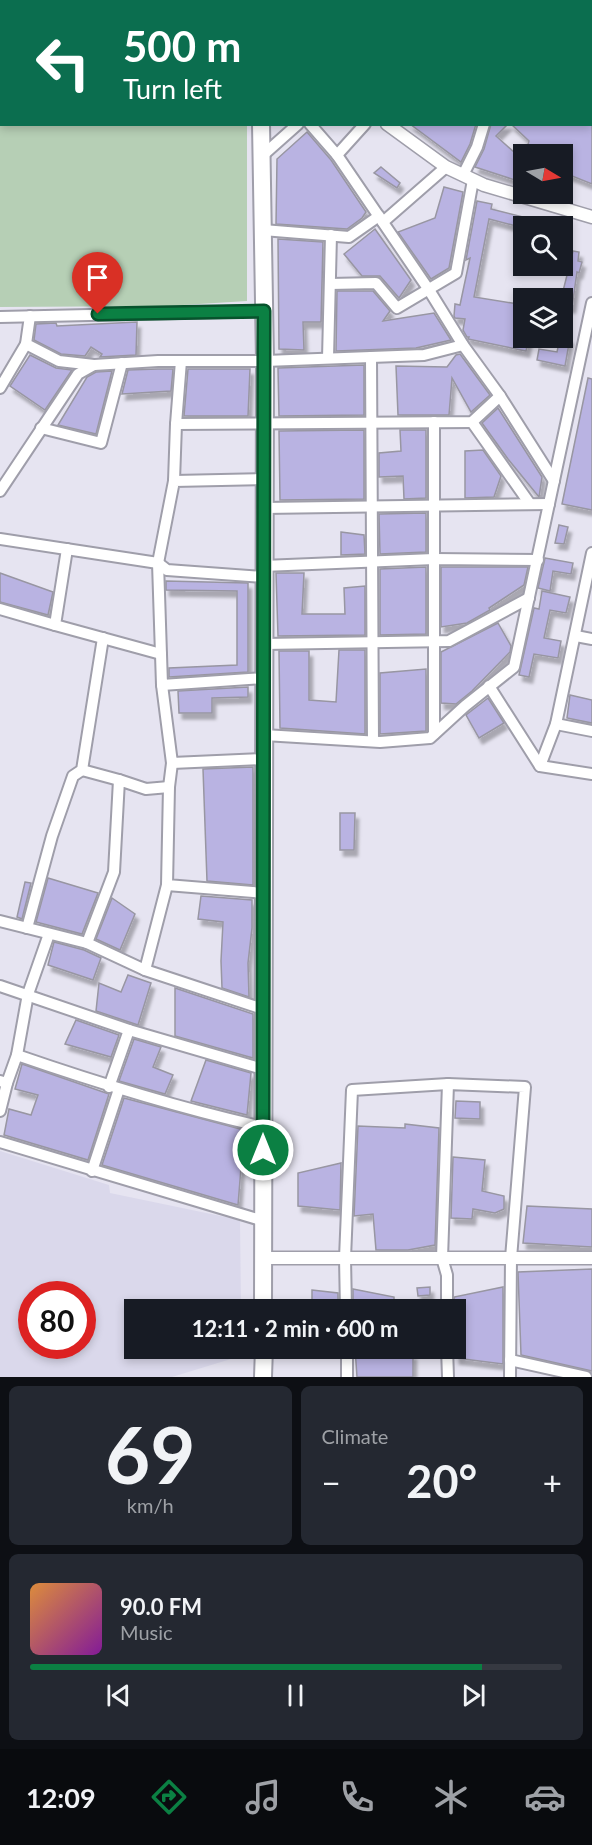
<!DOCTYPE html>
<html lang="en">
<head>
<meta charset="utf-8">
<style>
  body { margin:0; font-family:Lato,sans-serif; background:#242831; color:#f1f3f6; height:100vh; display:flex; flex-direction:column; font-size:22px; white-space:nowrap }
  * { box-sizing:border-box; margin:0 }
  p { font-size:20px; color:#9ea1a6 }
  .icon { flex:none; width:33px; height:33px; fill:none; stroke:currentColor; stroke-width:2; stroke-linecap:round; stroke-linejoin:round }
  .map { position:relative; height:1377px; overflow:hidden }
  .drawer { display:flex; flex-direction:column; gap:9px; padding:9px; background:#0d0f14; flex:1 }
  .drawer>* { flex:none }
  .guide { position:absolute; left:0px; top:0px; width:592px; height:126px; box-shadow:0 3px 9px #0003; background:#0b6e4f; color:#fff; overflow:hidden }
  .needle { width:39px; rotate:100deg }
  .tools { position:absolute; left:513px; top:144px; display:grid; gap:12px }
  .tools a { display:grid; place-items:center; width:60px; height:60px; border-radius:0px; background:#171b24; box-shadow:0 3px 9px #0003; font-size:30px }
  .speed { position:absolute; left:18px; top:1281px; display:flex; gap:12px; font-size:30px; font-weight:700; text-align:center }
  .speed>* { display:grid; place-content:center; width:78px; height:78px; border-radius:50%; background:#171b24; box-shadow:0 3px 9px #0003; line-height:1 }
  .speed .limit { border:9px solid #d22; background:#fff; color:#111 }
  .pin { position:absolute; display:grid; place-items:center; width:51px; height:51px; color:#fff; margin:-62px -26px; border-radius:50% 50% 50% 0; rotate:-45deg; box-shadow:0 0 6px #0007 }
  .pin .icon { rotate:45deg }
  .me { position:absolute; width:66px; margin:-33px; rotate:0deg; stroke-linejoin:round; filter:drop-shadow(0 0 4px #0008) }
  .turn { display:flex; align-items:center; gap:21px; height:126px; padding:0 24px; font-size:27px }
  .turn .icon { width:78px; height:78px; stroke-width:2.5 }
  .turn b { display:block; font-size:42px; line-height:51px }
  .big { font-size:45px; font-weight:700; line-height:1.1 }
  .drawer .card { flex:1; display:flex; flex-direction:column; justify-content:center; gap:9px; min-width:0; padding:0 21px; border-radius:9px; background:#242831 }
  .drawer .dial { align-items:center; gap:0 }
  .dial b { font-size:78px; line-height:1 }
  .song { display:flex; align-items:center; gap:18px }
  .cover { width:72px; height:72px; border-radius:9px; background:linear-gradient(135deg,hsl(30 70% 55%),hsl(290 70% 35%)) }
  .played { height:6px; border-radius:3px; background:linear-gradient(90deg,#0b8043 85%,#363941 85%) }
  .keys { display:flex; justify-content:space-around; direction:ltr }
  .heat { display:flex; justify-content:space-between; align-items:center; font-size:33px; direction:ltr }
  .drawer .tiles { flex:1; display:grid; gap:9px; grid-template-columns:1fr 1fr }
  .card:last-child { grid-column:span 2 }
  .trip { position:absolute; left:124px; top:1299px; width:342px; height:60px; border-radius:0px; background:#171b24; box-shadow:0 3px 9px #0003; font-weight:700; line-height:60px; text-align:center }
  .dock { display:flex; height:96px; justify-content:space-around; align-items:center; background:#090b0e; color:#9ea1a6 }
  .dock .icon { width:42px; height:42px }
  .dock .selected { color:#0b8043 }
  .dock b { font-size:27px; color:#f1f3f6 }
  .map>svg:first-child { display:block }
</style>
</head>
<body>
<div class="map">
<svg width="592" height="1377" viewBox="0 0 592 1377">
  <defs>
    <filter id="shadow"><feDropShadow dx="3.5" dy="6" stdDeviation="1.5" flood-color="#0004"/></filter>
  </defs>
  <rect width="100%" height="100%" fill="#e6e4f1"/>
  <path fill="#dad8eb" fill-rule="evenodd" d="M0 1151 109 1185 110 1193 240 1220 241 1309 135 1310V1348L244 1349V1355L172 1377H0ZM32 1294H82V1346H32Z"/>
  <path fill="#b6cfb5" d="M0 19H2V124L247 125V301L167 306 0 307Z"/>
  <g fill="#b9b3e2" stroke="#9896a2" stroke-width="1.5" filter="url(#shadow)">
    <path d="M410 124H476L470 144 461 162Z"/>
    <path d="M491 124H508L496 136 524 161V183L475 167 484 149Z"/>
    <path d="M511 124H592V184L562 172V154H525L529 141Z"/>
    <path d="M307 132 331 160 366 212 362 218 347 229 276 224 277 159Z"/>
    <path d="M381 167 400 183 397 188 374 173Z"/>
    <path d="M444 187 463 192 449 268 431 279 398 232 435 218Z"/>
    <path d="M477 201 492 204 491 209 547 223 546 226H524V228L489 219 474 297 524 305 521 328H524V338H529L526 351 468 339 469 337H467L463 330 465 319 455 318 454 316 455 304 460 305 464 286 470 258 466 260Z"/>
    <path d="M375 229 411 280 399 298 380 276H362L344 254Z"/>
    <path d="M278 239 323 242 321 322H303L304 350 279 349Z"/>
    <path d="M573 251 579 252 578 261 582 262 579 273 577 272 572 307 562 306V295Z"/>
    <path d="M337 291H373L390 311 383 321 434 313 451 340 416 348 336 351Z"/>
    <path d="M137 322 136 355 100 357 102 354 91 347 85 356 61 354 34 340 36 324 56 323 57 326Z"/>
    <path d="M560 338H570L565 366 537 360 539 349 557 352Z"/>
    <path d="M460 354 490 395 471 412 452 378 449 415H398L396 366 447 367 456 355Z"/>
    <path d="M30 355 56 368 72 370 45 410 10 386Z"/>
    <path d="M364 365V415L279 416 278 368Z"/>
    <path d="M158 369H173L171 391 122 394 128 370Z"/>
    <path d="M188 369H250L248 416H184Z"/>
    <path d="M112 371 96 434 58 425 87 377 96 372Z"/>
    <path d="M588 378 592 379V510L562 504Z"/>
    <path d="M498 408 542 477 539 497 508 459 482 423Z"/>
    <path d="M364 430V499L280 500 279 431Z"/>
    <path d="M400 430H426V498L404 499 403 476 379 477V453L401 451Z"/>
    <path d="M483 450 501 476 494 497 465 498V451Z"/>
    <path d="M426 513V552L380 554 379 514Z"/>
    <path d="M559 525 568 527 564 544 555 543Z"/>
    <path d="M341 532 364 535 365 554 341 555Z"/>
    <path d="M545 558 573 563 571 574 553 571 550 591 538 588Z"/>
    <path d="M426 567V634L380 635V569Z"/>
    <path d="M441 567H528L524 585 489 608 490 610 467 623 441 627Z"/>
    <path d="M0 573 53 592 48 615 0 602Z"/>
    <path d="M276 573H304L302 614H345L344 588 365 586V635L278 636Z"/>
    <path d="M166 581 248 583V672L169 677V668L237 665V591L166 590Z"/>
    <path d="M542 591 570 597 566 613 550 610 544 638 561 641 558 658 534 654 529 677 519 675 534 608 539 609Z"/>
    <path d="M498 623 511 646 510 652 472 691 456 704 441 703V652Z"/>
    <path d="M339 650H365V734L280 728 279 651H309V700L336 702Z"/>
    <path d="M426 669V731L380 734V673Z"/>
    <path d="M248 687V697L212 698V713H179L178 691Z"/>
    <path d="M570 695 592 700V723L567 718Z"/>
    <path d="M488 698 504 723 479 738 466 715Z"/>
    <path d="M253 767V885L207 881 203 769Z"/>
    <path d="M340 813H355L354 850H340Z"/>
    <path d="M48 878 98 893 82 934 36 922Z"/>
    <path d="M25 882 31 883 22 919 17 917Z"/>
    <path d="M201 896 252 900V928L248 963 249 997 222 988 221 961 223 922 198 919Z"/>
    <path d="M112 898 135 914 120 950 96 939Z"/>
    <path d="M54 942 84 950 101 958 93 980 48 965Z"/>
    <path d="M128 975 151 983 138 1025 96 1011 99 983 121 992Z"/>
    <path d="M175 988 253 1014V1058L175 1036Z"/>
    <path d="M76 1020 119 1035 111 1057 65 1044Z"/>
    <path d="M134 1039 161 1047 153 1067 173 1075 165 1094 119 1081Z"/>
    <path d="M206 1060 251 1073 247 1115 191 1101Z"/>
    <path d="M22 1064 109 1094 88 1160 4 1135 9 1109 31 1115 38 1095 15 1089Z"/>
    <path d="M124 1098 244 1130 238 1205 102 1165Z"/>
    <path d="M456 1101 480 1102V1119L455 1118Z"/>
    <path d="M405 1124 439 1128 435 1245 408 1250H376L373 1214 354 1216 358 1126 405 1128Z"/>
    <path d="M453 1157 485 1160 482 1191 504 1196V1209L495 1213 473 1209 472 1219 451 1218Z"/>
    <path d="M341 1163 340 1210 298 1206V1173Z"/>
    <path d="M527 1206 592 1209V1247L523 1243Z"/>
    <path d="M592 1269V1371L521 1355 518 1272Z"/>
    <path d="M430 1287V1295L418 1296 417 1288Z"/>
    <path d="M503 1287V1364L456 1358 454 1297Z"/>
    <path d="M353 1289 394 1297V1310H353Z"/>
    <path d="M312 1290 338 1293V1310L321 1308V1302H312Z"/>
    <path d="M355 1348H394V1352L413 1354V1377H357Z"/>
  </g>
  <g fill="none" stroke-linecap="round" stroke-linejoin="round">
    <defs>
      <g id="minor">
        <path d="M47 0 49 2"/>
        <path d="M360 0 362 2"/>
        <path d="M460 0 462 2"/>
        <path d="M582 0 584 2"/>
        <path d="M95 2 96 0"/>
        <path d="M406 2 407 0"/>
        <path d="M591 10 592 11"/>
        <path d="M591 29H592"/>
        <path d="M591 95H592"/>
        <path d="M310 124 337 155 429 290 463 345 500 396 554 481"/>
        <path d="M337 155 365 124"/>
        <path d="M262 156 298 124"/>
        <path d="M463 175 477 147 484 124"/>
        <path d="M383 222 446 167"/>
        <path d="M263 230 349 237 379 216"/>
        <path d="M330 284 376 283 397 308 456 273 473 180"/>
        <path d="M30 316 26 344 59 361 94 365"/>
        <path d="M0 317 264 311"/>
        <path d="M371 357 373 741"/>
        <path d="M328 358 331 235"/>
        <path d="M0 388 26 344"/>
        <path d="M472 422 530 504"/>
        <path d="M176 424 181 361"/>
        <path d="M41 428 101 443 122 363"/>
        <path d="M263 479 174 481 158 563 162 685 264 678"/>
        <path d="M174 481 176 424 472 422 500 396"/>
        <path d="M0 491 78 374 94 365 158 361H265L424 355 463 345"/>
        <path d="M264 508 549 504"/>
        <path d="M0 539 158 563 167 570 263 577"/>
        <path d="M67 549 55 625 161 654"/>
        <path d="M592 553 556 724 540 766 592 774"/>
        <path d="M263 566 434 559 538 560"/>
        <path d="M0 609 55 625"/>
        <path d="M576 636 592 639"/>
        <path d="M264 644 449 641 529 598"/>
        <path d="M162 685 172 763 264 759"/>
        <path d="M489 686 540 766"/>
        <path d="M556 724 592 731"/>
        <path d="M434 734V422"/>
        <path d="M264 735 380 742 430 738 465 706 514 667 592 303"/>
        <path d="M172 763 169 787 167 885 264 893"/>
        <path d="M82 770 119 780"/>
        <path d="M167 885 145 970 263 1009"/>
        <path d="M0 921 87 943"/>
        <path d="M27 928 52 836 73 776 82 770 103 638"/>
        <path d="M145 970 87 943 114 872 119 780 146 789 169 787"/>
        <path d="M0 986 129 1030 263 1069"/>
        <path d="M17 1055 28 994 49 934"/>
        <path d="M0 1081 7 1083 17 1055C98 1083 179 1108 263 1127"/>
        <path d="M109 1087 129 1030"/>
        <path d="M0 1111 7 1083"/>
        <path d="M0 1142 264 1221"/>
        <path d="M92 1171 119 1089"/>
        <path d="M346 1310 345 1258 352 1090 448 1084"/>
        <path d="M447 1310V1275L442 1258 448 1084 525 1087 511 1258 510 1377"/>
        <path d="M447 1348 448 1377"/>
        <path d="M510 1360 586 1377"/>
        <path d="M347 1377V1348"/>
      </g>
      <g id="tertiary">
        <path d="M387 124 446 167 484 185 592 217"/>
        <path d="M263 1258H592"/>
      </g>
      <g id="trunk">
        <path d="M259 0V2"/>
        <path d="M261 124 265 361 263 1310"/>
        <path d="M263 1377 264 1348"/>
      </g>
    </defs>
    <use href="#minor" stroke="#9f9eaa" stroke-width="14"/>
    <use href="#tertiary" stroke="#9f9eaa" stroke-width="15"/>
    <use href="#trunk" stroke="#9f9eaa" stroke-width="20"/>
    <use href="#minor" stroke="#fff" stroke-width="10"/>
    <use href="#tertiary" stroke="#fff" stroke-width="12"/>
    <use href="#trunk" stroke="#fff" stroke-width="16"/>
  </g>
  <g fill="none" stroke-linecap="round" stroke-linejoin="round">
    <defs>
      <path id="route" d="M98 314 264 311 263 1150"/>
    </defs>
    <use href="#route" stroke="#07532c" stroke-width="15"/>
    <use href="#route" stroke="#0b8043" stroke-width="10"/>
  </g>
</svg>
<div class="tools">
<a><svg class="needle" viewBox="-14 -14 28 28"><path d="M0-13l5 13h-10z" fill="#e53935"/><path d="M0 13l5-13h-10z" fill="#9ea1a6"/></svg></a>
<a><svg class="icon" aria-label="search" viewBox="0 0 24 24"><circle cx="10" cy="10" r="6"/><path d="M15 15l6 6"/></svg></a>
<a><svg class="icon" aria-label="layers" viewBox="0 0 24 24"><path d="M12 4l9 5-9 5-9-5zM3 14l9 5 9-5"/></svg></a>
</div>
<div class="speed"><div class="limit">80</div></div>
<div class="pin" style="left:98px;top:314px;background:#d93025"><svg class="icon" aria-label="arrive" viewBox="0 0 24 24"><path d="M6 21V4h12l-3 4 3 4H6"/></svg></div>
<svg class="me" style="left:263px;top:1150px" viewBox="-20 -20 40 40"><circle r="17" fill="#0b8043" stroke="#fff" stroke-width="3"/><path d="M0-11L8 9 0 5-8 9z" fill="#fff"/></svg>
<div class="trip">12:11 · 2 min · 600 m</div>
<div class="guide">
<div class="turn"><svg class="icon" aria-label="left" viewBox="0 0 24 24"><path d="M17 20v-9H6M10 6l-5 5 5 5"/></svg><div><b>500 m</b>Turn left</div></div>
</div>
</div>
<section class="drawer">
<div class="tiles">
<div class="card dial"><b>69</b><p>km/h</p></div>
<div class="card"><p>Climate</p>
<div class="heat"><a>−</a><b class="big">20°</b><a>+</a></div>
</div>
<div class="card">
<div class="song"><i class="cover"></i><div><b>90.0 FM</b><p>Music</p></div></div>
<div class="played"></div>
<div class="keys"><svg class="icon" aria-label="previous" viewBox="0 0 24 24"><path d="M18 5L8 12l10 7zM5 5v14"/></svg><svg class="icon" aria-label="pause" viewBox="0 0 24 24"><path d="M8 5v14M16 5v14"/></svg><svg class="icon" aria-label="next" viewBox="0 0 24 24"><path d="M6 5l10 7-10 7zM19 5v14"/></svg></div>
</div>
</div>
</section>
<nav class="dock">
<b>12:09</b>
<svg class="icon selected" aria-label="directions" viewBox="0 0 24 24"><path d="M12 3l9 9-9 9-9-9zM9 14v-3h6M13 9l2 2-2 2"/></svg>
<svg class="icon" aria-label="music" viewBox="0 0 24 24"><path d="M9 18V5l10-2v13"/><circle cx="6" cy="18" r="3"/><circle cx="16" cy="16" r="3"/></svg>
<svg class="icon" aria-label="phone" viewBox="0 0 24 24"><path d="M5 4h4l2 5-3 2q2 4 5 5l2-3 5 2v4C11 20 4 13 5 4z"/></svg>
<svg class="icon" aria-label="climate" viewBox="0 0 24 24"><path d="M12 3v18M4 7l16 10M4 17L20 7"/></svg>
<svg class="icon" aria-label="car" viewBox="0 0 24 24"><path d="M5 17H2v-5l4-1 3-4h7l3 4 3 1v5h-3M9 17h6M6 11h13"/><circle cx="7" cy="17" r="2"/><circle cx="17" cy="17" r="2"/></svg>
</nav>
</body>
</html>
